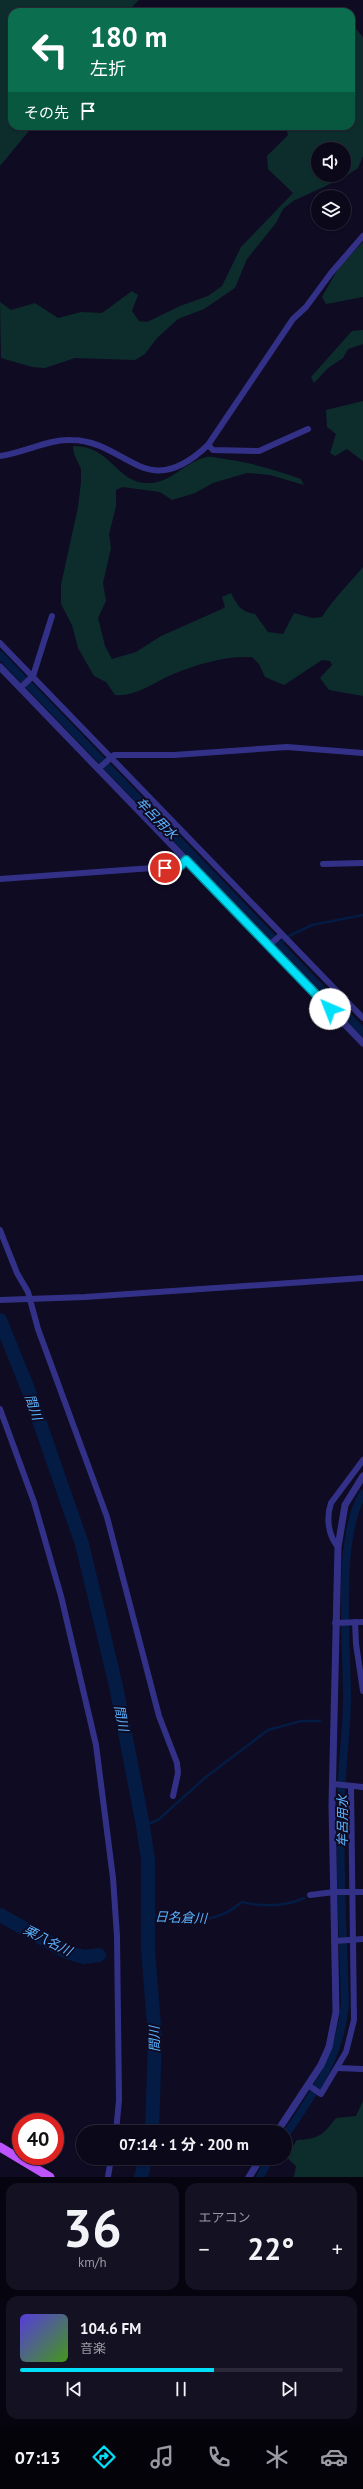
<!DOCTYPE html>
<html lang="ja">
<head>
<meta charset="utf-8">
<style>
  body { margin:0; font-family:"PT Sans","Noto Sans JP",sans-serif; background:#141123; color:#f1f3f6; height:100vh; display:flex; flex-direction:column; font-size:15px; white-space:nowrap }
  * { box-sizing:border-box; margin:0 }
  p { font-size:13px; color:#9a9aa2 }
  .icon { flex:none; width:22px; height:22px; fill:none; stroke:currentColor; stroke-width:2; stroke-linecap:round; stroke-linejoin:round }
  .map { position:relative; height:2177px; overflow:hidden }
  .sheet { display:flex; flex-direction:column; gap:6px; padding:6px; background:#06040e; flex:1 }
  .sheet>* { flex:none }
  .hud { position:absolute; left:8px; top:8px; width:347px; height:122px; border-radius:12px; box-shadow:0 1px 3px #0004,0 0 0 1px #2b2939; background:#0b6e4f; color:#fff; overflow:hidden }
  .fabs { position:absolute; left:311px; top:142px; display:grid; gap:8px }
  .fabs a { display:grid; place-items:center; width:40px; height:40px; border-radius:50%; background:#0b081a; box-shadow:0 1px 3px #0004,0 0 0 1px #2b2939; font-size:20px }
  .speed { position:absolute; left:12px; top:2113px; display:flex; gap:8px; font-size:20px; font-weight:700; text-align:center }
  .speed>* { display:grid; place-content:center; width:52px; height:52px; border-radius:50%; background:#0b081a; box-shadow:0 1px 3px #0004,0 0 0 1px #2b2939; line-height:1 }
  .speed .limit { border:6px solid #d22; background:#fff; color:#111 }
  .pin { position:absolute; display:grid; place-items:center; width:34px; height:34px; color:#fff; margin:-17px; border:2px solid #fff; border-radius:50%; box-shadow:0 1px 4px #0007 }
  .me { position:absolute; width:44px; margin:-22px; rotate:316deg; stroke-linejoin:round; filter:drop-shadow(0 0 3px #0008) }
  .turn { display:flex; align-items:center; gap:14px; height:84px; padding:0 16px; font-size:18px }
  .turn .icon { width:52px; height:52px; stroke-width:2.5 }
  .turn b { display:block; font-size:28px; line-height:34px }
  .then { display:flex; align-items:center; height:38px; padding:0 16px; background:#0003; gap:8px; font-size:15px }
  .big { font-size:30px; font-weight:700; line-height:1.1 }
  .sheet .tile { flex:1; display:flex; flex-direction:column; justify-content:center; gap:6px; min-width:0; padding:0 14px; border-radius:12px; background:#141123 }
  .sheet .dial { align-items:center; gap:0 }
  .dial b { font-size:52px; line-height:1 }
  .song { display:flex; align-items:center; gap:12px }
  .cover { width:48px; height:48px; border-radius:6px; background:linear-gradient(135deg,hsl(250 70% 55%),hsl(100 70% 35%)) }
  .played { height:4px; border-radius:2px; background:linear-gradient(90deg,#00e0f8 60%,#2b2939 60%) }
  .keys { display:flex; justify-content:space-around; direction:ltr }
  .heat { display:flex; justify-content:space-between; align-items:center; font-size:22px; direction:ltr }
  .sheet .tiles { flex:1; display:grid; gap:6px; grid-template-columns:1fr 1fr }
  .tile:last-child { grid-column:span 2 }
  .trip { position:absolute; left:76px; top:2125px; width:216px; height:40px; border-radius:20px; background:#0b081a; box-shadow:0 1px 3px #0004,0 0 0 1px #2b2939; font-weight:700; line-height:40px; text-align:center }
  .tab-bar { display:flex; height:64px; justify-content:space-around; align-items:center; background:#04030a; color:#9a9aa2 }
  .tab-bar .icon { width:28px; height:28px }
  .tab-bar .active { color:#00e0f8 }
  .tab-bar b { font-size:18px; color:#f1f3f6 }
  .map>svg:first-child { display:block }
</style>
</head>
<body>
<div class="map">
<svg width="363" height="2177" viewBox="0 0 363 2177">
  <rect width="100%" height="100%" fill="#0f0b23"/>
  <g fill="#0d2d2c" fill-rule="evenodd">
    <path d="M0 0H139L127 12H12V126H33L0 166Z"/>
    <path d="M351 23 363 37V156L358 168 343 178 293 201 283 209 276 223 247 259 235 288 204 309 178 319 157 338 145 354 135 360 75 358 45 368 32 367 1 358 0 302 11 310 35 303 58 318 81 312 102 313 132 291 138 295 132 311 139 321 147 322 180 306 208 296 222 286 241 247 293 193 268 169 267 156 288 135 285 126H351ZM318 149H344V175H318Z"/>
    <path d="M363 242V297L326 304 322 297 339 267Z"/>
    <path d="M363 330V344L348 349 343 358 328 368 314 383 311 377 352 331Z"/>
    <path d="M363 401V461L347 449 335 456 330 453 336 434 327 427 326 410Z"/>
    <path d="M73 446C109 445 117 481 144 483 172 485 183 462 207 457 212 456 220 459 225 459 252 463 276 470 301 479L304 485 270 475 247 473 213 483 195 493 172 500 160 492 122 487 116 490V507L109 534 111 548 103 583 106 601 98 618 105 646 112 659 136 652 161 636 222 609 225 607 222 597 231 593C237 605 241 612 255 614L268 632 283 634 294 613 312 618 322 617C334 598 349 584 363 567V696L329 690 320 678 332 665 330 661 322 660 284 685 265 677 259 664 252 657C224 656 197 664 171 675 153 683 135 697 115 695L106 682 94 676 78 648 72 625 61 604V585L78 507 81 482V469L74 454Z"/>
    <path d="M363 2101V2177H294L296 2166 286 2157 297 2140C319 2139 323 2135 336 2118L356 2116Z"/>
  </g>
  <g fill="none" stroke-linecap="round" stroke-linejoin="round">
    <g stroke="#041b43" stroke-width="2.5">
      <path d="M278 946 289 936 312 925 363 915"/>
      <path d="M143 1826 158 1820 206 1777 268 1730 301 1721H320"/>
      <path d="M148 1916C188 1914 207 1931 242 1902 263 1907 284 1907 304 1898"/>
    </g>
    <g stroke="#041b43" stroke-width="8">
      <path d="M0 655 363 1032"/>
      <path d="M285 2136C315 2090 339 2062 345 2005 343 1936 339 1866 341 1796 342 1763 347 1730 347 1697 347 1645 336 1537 363 1494"/>
      <path d="M260 2177 270 2158"/>
    </g>
    <g stroke="#041b43" stroke-width="14">
      <path d="M0 1320 28 1389 82 1544 116 1686 143 1826 148 1860V1949L155 2038 152 2132"/>
      <path d="M0 1915 67 1952 84 1957 99 1955"/>
      <path d="M141 2177 146 2158"/>
    </g>
    <g stroke="#333187" stroke-width="6">
      <path d="M208 445 213 450 259 451 308 429"/>
      <path d="M0 456C24 453 48 439 71 440 127 440 145 505 208 445L293 319 306 307 331 273 363 236"/>
      <path d="M0 643 363 1018"/>
      <path d="M20 688 33 676 52 616"/>
      <path d="M98 769 114 755H174L287 747 363 753"/>
      <path d="M323 864 363 863"/>
      <path d="M0 879 180 866 187 861"/>
      <path d="M268 946 281 935"/>
      <path d="M0 1230 17 1273 28 1292 38 1329 107 1517 159 1716 177 1763 178 1773 173 1796"/>
      <path d="M0 1300 85 1297 363 1278"/>
      <path d="M0 1409 34 1502 61 1596 96 1745 113 1878 117 1936 119 2100 116 2132"/>
      <path d="M338 1547C328 1535 326 1518 331 1503L363 1460"/>
      <path d="M355 1622 356 1644 363 1691"/>
      <path d="M335 1623 363 1622"/>
      <path d="M333 1784 363 1787"/>
      <path d="M310 1895 334 1892H363"/>
      <path d="M335 1941 363 1939"/>
      <path d="M337 2068 363 2069"/>
      <path d="M308 2085 321 2094 346 2052 354 2020 351 1786"/>
      <path d="M108 2177 111 2158"/>
    </g>
    <g stroke="#333187" stroke-width="7">
      <path d="M0 667 363 1043"/>
      <path d="M277 2132 321 2065 329 2047 336 2012 332 1805 338 1547 345 1505 363 1476"/>
      <path d="M249 2177 261 2158"/>
    </g>
    <path stroke="#be54ff" stroke-width="9" d="M0 2147 50 2177"/>
  </g>
  <g fill="none" stroke-linecap="round" stroke-linejoin="round">
    <defs>
      <path id="route" d="M165 868 180 866 186 860 330 1009"/>
    </defs>
    <use href="#route" stroke="#0092a1" stroke-width="10"/>
    <use href="#route" stroke="#00e0f8" stroke-width="7"/>
  </g>
  <g text-anchor="middle" stroke-width="4" stroke-linejoin="round" paint-order="stroke">
    <g font-size="13" font-style="italic" fill="#5bb4ff" stroke="#0f0b23">
      <text transform="translate(157 818) rotate(46)" y="5">牟呂用水</text>
      <text transform="translate(34 1407) rotate(71)" y="5">間川</text>
      <text transform="translate(122 1718) rotate(79)" y="5">間川</text>
      <text transform="translate(342 1821) rotate(-90)" y="5">牟呂用水</text>
      <text transform="translate(181 1917) rotate(2)" y="5">日名倉川</text>
      <text transform="translate(48 1940) rotate(27)" y="5">栗八名川</text>
      <text transform="translate(154 2039) rotate(-91)" y="5">間川</text>
    </g>
  </g>
</svg>
<div class="fabs">
<a><svg class="icon" aria-label="sound" viewBox="0 0 24 24"><path d="M4 9h4l5-4v14l-5-4H4zM17 9q2 3 0 6"/></svg></a>
<a><svg class="icon" aria-label="layers" viewBox="0 0 24 24"><path d="M12 4l9 5-9 5-9-5zM3 14l9 5 9-5"/></svg></a>
</div>
<div class="speed"><div class="limit">40</div></div>
<div class="pin" style="left:165px;top:868px;background:#d93025"><svg class="icon" aria-label="arrive" viewBox="0 0 24 24"><path d="M6 21V4h12l-3 4 3 4H6"/></svg></div>
<svg class="me" style="left:330px;top:1009px" viewBox="-20 -20 40 40"><circle r="19" fill="#fff"/><path d="M0-13L10 11 0 6-10 11z" fill="#00e0f8"/></svg>
<div class="trip">07:14 · 1 分 · 200 m</div>
<div class="hud">
<div class="turn"><svg class="icon" aria-label="left" viewBox="0 0 24 24"><path d="M17 20v-9H6M10 6l-5 5 5 5"/></svg><div><b>180 m</b>左折</div></div>
<div class="then">その先<svg class="icon" aria-label="arrive" viewBox="0 0 24 24"><path d="M6 21V4h12l-3 4 3 4H6"/></svg></div>
</div>
</div>
<section class="sheet">
<div class="tiles">
<div class="tile dial"><b>36</b><p>km/h</p></div>
<div class="tile"><p>エアコン</p>
<div class="heat"><a>−</a><b class="big">22°</b><a>+</a></div>
</div>
<div class="tile">
<div class="song"><i class="cover"></i><div><b>104.6 FM</b><p>音楽</p></div></div>
<div class="played"></div>
<div class="keys"><svg class="icon" aria-label="previous" viewBox="0 0 24 24"><path d="M18 5L8 12l10 7zM5 5v14"/></svg><svg class="icon" aria-label="pause" viewBox="0 0 24 24"><path d="M8 5v14M16 5v14"/></svg><svg class="icon" aria-label="next" viewBox="0 0 24 24"><path d="M6 5l10 7-10 7zM19 5v14"/></svg></div>
</div>
</div>
</section>
<nav class="tab-bar">
<b>07:13</b>
<svg class="icon active" aria-label="directions" viewBox="0 0 24 24"><path d="M12 3l9 9-9 9-9-9zM9 14v-3h6M13 9l2 2-2 2"/></svg>
<svg class="icon" aria-label="music" viewBox="0 0 24 24"><path d="M9 18V5l10-2v13"/><circle cx="6" cy="18" r="3"/><circle cx="16" cy="16" r="3"/></svg>
<svg class="icon" aria-label="phone" viewBox="0 0 24 24"><path d="M5 4h4l2 5-3 2q2 4 5 5l2-3 5 2v4C11 20 4 13 5 4z"/></svg>
<svg class="icon" aria-label="climate" viewBox="0 0 24 24"><path d="M12 3v18M4 7l16 10M4 17L20 7"/></svg>
<svg class="icon" aria-label="car" viewBox="0 0 24 24"><path d="M5 17H2v-5l4-1 3-4h7l3 4 3 1v5h-3M9 17h6M6 11h13"/><circle cx="7" cy="17" r="2"/><circle cx="17" cy="17" r="2"/></svg>
</nav>
</body>
</html>
